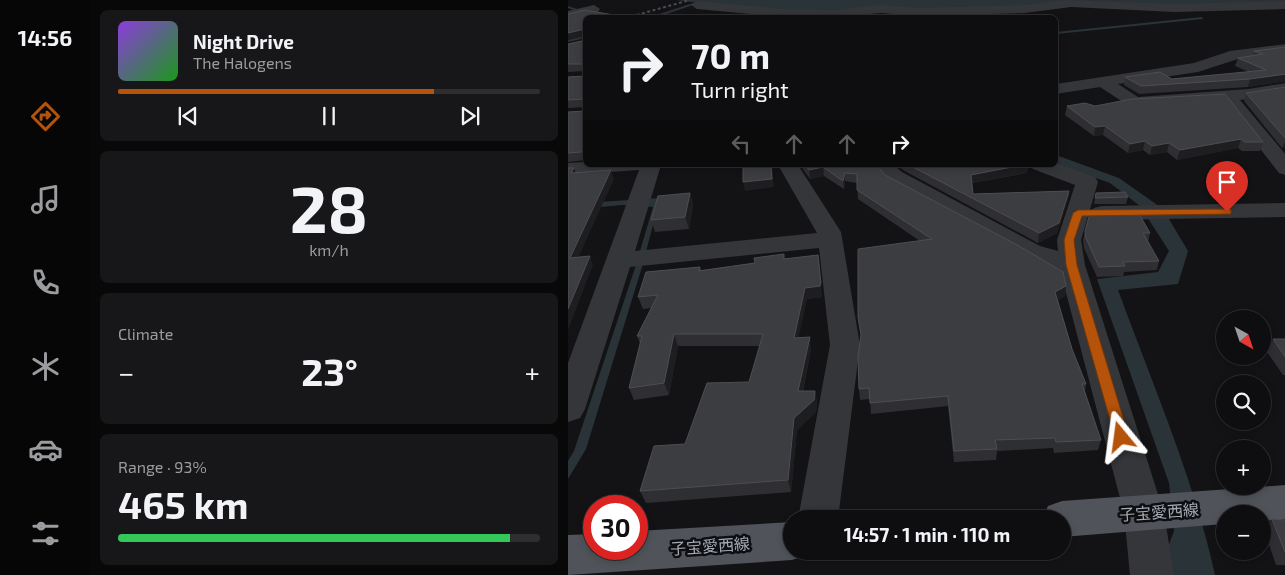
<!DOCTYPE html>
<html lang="en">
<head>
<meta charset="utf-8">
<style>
  body { margin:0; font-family:"Exo 2","Noto Sans JP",sans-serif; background:#171719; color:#f1f3f6; height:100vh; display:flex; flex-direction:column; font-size:19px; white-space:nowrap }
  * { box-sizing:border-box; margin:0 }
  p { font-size:16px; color:#9b9c9f }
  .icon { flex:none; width:28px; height:28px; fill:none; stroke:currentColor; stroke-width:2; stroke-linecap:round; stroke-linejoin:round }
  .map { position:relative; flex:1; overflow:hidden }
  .side { display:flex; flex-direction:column; gap:10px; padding:10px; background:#080809; width:478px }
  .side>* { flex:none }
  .hud { position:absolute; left:15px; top:15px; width:475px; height:152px; border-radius:8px; box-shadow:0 2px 8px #0003,0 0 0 1px #2e2e30; background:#0e0e10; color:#f1f3f6; overflow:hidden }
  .needle { width:32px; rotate:140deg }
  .controls { position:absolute; left:648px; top:310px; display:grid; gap:10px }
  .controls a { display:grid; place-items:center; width:55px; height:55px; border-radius:50%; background:#0e0e10; box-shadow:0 2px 8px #0003,0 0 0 1px #2e2e30; font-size:25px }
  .speed { position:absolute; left:15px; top:495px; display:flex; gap:10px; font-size:25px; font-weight:700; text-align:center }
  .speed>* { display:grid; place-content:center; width:65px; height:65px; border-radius:50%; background:#0e0e10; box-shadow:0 2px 8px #0003,0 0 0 1px #2e2e30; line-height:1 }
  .speed .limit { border:8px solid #d22; background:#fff; color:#111 }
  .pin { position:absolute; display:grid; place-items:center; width:42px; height:42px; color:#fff; margin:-51px -21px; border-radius:50% 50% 50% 0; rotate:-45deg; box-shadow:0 0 5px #0007 }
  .pin .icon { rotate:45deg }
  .me { position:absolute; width:55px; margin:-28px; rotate:344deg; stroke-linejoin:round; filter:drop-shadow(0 0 4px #0008) }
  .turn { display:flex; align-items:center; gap:18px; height:105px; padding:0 25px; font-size:22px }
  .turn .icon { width:65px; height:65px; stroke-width:2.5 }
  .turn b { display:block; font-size:35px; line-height:42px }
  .lanes { display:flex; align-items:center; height:48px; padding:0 25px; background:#0003; justify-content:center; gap:25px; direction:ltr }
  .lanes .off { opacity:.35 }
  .big { font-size:38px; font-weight:700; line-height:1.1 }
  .side .tile { flex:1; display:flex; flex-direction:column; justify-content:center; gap:8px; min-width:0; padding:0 18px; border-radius:8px; background:#171719 }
  .side .dial { align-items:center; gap:0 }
  .dial b { font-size:65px; line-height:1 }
  .song { display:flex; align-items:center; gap:15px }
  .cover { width:60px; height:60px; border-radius:8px; background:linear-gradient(135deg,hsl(270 70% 55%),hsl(120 70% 35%)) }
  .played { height:5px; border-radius:2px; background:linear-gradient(90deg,#b45309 75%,#2e2e30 75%) }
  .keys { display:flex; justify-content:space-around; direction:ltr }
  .heat { display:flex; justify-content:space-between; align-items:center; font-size:28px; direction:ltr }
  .charge { height:8px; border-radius:4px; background:linear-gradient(90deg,#34c759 93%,#2e2e30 0) }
  .trip { position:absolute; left:215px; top:510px; width:288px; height:50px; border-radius:25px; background:#0e0e10; box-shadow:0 2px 8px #0003,0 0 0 1px #2e2e30; font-weight:700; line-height:50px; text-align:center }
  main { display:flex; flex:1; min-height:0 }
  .dock { display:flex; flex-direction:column; width:90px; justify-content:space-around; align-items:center; background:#060606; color:#9b9c9f }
  .dock .icon { width:35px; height:35px }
  .dock .on { color:#b45309 }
  .dock b { font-size:22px; color:#f1f3f6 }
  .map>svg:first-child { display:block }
</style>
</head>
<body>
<main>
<nav class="dock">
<b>14:56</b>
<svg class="icon on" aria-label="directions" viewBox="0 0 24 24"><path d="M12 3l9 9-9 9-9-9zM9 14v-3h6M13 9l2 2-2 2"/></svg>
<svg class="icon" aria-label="music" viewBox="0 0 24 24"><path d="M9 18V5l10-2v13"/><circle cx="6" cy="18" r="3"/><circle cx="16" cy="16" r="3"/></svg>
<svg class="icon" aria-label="phone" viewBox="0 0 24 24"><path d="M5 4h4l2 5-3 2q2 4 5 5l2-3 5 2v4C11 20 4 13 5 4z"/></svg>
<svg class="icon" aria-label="climate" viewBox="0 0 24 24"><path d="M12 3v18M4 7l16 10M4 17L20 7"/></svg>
<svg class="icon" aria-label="car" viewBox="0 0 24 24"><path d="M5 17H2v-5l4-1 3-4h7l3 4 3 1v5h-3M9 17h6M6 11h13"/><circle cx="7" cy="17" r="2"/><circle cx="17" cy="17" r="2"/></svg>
<svg class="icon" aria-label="filters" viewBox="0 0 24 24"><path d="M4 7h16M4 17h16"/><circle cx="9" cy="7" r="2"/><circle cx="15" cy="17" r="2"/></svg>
</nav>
<section class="side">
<div class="tile">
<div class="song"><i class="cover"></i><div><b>Night Drive</b><p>The Halogens</p></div></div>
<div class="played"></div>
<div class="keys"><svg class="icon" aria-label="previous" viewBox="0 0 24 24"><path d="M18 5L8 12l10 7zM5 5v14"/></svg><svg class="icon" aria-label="pause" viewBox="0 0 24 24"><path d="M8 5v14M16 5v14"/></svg><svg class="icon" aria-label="next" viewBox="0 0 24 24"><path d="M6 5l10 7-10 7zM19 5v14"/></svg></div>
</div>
<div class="tile dial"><b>28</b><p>km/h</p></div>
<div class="tile"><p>Climate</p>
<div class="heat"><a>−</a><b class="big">23°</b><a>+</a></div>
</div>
<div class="tile"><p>Range · 93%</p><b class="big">465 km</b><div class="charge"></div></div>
</section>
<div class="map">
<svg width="718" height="575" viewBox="0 0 718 575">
  <rect width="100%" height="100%" fill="#131315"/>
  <g fill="#2a3338">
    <path d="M108 0H717L718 3 617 6H470L255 12 263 17 250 18Z"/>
    <path d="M488 155 551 178 595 209 620 251 610 284 550 290C584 383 626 479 647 575H602L598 552 606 531 601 483 529 279 590 272 601 251 572 206 542 183 488 164Z"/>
    <path d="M92 198 74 267 18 449 0 479V461L6 451 67 268 85 207 54 205 0 210V204Z"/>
  </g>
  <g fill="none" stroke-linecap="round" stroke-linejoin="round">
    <g fill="#2a3338" fill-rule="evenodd">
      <path d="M128 2 131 3 87 18H79Z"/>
      <path d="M0 6 9 9 10 10 8 11 0 8Z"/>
      <path d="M634 17 635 19 488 34V32Z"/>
      <path d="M18 35V38L0 42V40Z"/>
    </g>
    <g fill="#34363a" fill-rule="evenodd">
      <path d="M498 0 606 4 718 1V9L606 12 503 7 457 13 349 16 313 13 254 18 214 17 129 9 123 5 129 1 214 9 268 10 313 5 349 8 457 5Z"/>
      <path d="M26 5 32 9 30 12 0 19V11Z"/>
      <path d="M718 44V52L673 58 630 72 550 84 570 97 680 89 718 83V93L672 100 718 155V175L711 173 655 101 567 107 561 106 532 87 488 94V84L626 63 662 51Z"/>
      <path d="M18 162V165H93L67 251 249 233 210 165H230L273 232 292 345 270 519H230L262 345 251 248 62 267 17 409 12 418 0 422V363L71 170 0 175V163Z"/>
      <path d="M488 163 527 177 530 182 513 240 517 265 596 513 606 575H562L556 513 492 270 454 256 318 182 304 165H326L334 172 472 246 490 251 489 240 507 185 465 169 462 165H488Z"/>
      <path d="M718 203V217L534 220 526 218 522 213 526 208 534 206Z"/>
    </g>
    <g fill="#505359" fill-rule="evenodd">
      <path d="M718 485V519L694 521V514H656V524L494 537V519H474L480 506 494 501Z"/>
      <path d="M224 522V551H240L239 555 224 560 0 575V535L26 534V549H69V531Z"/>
    </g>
    <path stroke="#474a4f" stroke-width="2" stroke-dasharray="3 2.5" stroke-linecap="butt" d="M58 18 122 0"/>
  </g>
  <g fill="#2f2f33">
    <path d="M18 40V158L17 160 0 162V112L17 111V107L0 108V77L17 76V71L0 72V44Z"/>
    <path d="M718 47V81L680 87 571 94 556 85 557 77 604 79 681 72 667 66 670 58 685 56 686 51Z"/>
    <path d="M718 87V147L714 148 676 101 678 93Z"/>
    <path d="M499 106H527L695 142 692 151H674L670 148 609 160 599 152 582 155 575 150 560 153 535 135 526 136 497 115Z"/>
    <path d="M232 165H309L317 175 498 286 497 296 490 300 504 349 518 384 517 391 533 440 530 450 486 453 485 448 429 451 428 460 386 462 380 406 303 414 302 399 292 400 291 389 293 338 290 317 352 241 290 199 289 183 277 181 276 189 256 176 242 179Z"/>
    <path d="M329 165H460L459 173 404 183 405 194 501 191 500 200 489 233 470 243 335 170Z"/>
    <path d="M122 193 125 205 121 229 87 232 83 220Z"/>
    <path d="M560 197 558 204H526L527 198Z"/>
    <path d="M517 231 582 233 580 242 591 261 589 270 556 272 555 276 529 277 516 248 515 240Z"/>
    <path d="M217 259 254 295V297L239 299 230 337 243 349 235 391H247L249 403 248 412 229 430 223 492 78 503 72 491 117 444 181 382 192 346H110L101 395 66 400 61 388 72 344 69 336 83 308 75 309 70 297 132 267 133 270Z"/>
    <path d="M705 339H718V375H715L699 352Z"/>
    <path d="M704 519 718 520V565H708L697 533Z"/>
  </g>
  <g fill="#1e1e21">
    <path d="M17 29 18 36 0 40V33Z"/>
    <path d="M718 74V81L680 87 682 79Z"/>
    <path d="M537 126 535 135 526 136 527 127Z"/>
    <path d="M673 139 670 148 609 160 612 150Z"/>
    <path d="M718 139V147L714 148Z"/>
    <path d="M577 141 575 150 560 153 562 144Z"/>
    <path d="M601 143 599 152 582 155 584 146Z"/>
    <path d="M18 144V158L17 160 14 152Z"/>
    <path d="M203 165H204L206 187 177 191 175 182Z"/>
    <path d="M454 165H460L459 173 403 183V175Z"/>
    <path d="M255 167 256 176 242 179 241 170Z"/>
    <path d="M6 168 9 176 3 173Z"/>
    <path d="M43 170 46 179 6 267 2 258Z"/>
    <path d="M277 173V181L276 189 275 181Z"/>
    <path d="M501 191 500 200 489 233 470 243 471 233Z"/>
    <path d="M122 193 125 205 121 229 117 217Z"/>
    <path d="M250 255 254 295V297L239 299 228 350 226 338 237 288Z"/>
    <path d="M22 256 25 265 0 330V309Z"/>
    <path d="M498 286 497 296 486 302 487 292Z"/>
    <path d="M106 334 110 346 101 395 96 383Z"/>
    <path d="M242 337 243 349 232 403 230 391Z"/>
    <path d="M247 391 249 403 248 412 229 430 223 492 220 480 226 418Z"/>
  </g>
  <g fill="#3c3d41" stroke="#4c4e53">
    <path d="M17 10 63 18H18V35L17 29 0 33V14Z"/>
    <path d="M18 40V144L14 152 0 153V112L17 111V99L0 100V77L17 76V64H0V44Z"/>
    <path d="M718 47V74L682 79 573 86 557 77 592 72 604 79 698 70 670 58 695 54 686 51Z"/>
    <path d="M718 87V139L678 93Z"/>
    <path d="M657 94 695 142H677L673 139 612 150 601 143 584 146 577 141 562 144 537 126 527 127 499 106 517 103 527 106 564 99Z"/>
    <path d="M175 165H203L204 179 175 182Z"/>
    <path d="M237 165H309L317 175 453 247 495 272 498 286 487 292 504 349 518 384H514L533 440 488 442 487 438 427 440 429 449 386 451 380 396 302 403 301 388 291 389 290 356 293 335 290 317V249L364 239 289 190V174L277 173 275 181 255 167 241 170Z"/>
    <path d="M341 165H454L403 175 405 194 501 191 491 223 471 233Z"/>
    <path d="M0 168H6L3 173 43 170 2 258 22 256 0 309Z"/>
    <path d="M557 192 560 197 527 198 528 193Z"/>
    <path d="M122 193 117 217 83 220 90 196Z"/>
    <path d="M570 212 582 233H575L591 261 555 262 557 266 531 267 518 238 517 231 522 213Z"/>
    <path d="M216 254V259L250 255 253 283 252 286 237 288 226 338 242 337 230 391H247L246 400 226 418 220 480 72 491 86 446 117 444 139 383 181 382 195 334H106L96 383 61 388 74 336H69L90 295 70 297 78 272 132 267 131 271 187 263 186 258Z"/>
    <path d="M705 339H718V358Z"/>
    <path d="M704 519 718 520V552H717Z"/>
  </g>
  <path fill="#b45309" stroke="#753606" d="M659 209H663V214L514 216 506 240 509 265 561 437 559 441 553 443 548 441 498 265 496 240 505 213 510 210Z"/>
  <g text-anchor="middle" stroke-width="5" stroke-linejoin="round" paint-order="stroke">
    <g font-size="16" fill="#a5abb5" stroke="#0e0e10">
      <text transform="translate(591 512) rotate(-4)" y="6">子宝愛西線</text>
      <text transform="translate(142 546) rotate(-4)" y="6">子宝愛西線</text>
    </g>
  </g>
</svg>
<div class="controls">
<a><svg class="needle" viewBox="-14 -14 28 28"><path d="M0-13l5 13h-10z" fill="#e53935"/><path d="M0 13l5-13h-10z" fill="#9b9c9f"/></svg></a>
<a><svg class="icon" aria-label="search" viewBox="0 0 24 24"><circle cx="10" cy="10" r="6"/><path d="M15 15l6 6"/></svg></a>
<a>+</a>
<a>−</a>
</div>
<div class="speed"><div class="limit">30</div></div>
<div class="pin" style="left:659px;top:212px;background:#d93025"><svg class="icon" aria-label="arrive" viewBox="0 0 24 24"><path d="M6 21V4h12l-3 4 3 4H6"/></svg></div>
<svg class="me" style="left:553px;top:437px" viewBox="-20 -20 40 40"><path d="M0-17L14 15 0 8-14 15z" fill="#b45309" stroke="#fff" stroke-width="4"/></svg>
<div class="trip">14:57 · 1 min · 110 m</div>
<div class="hud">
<div class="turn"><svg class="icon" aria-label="right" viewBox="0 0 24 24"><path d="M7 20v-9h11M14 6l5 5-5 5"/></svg><div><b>70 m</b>Turn right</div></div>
<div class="lanes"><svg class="icon off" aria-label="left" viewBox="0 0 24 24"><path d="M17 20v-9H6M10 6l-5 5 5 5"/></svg><svg class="icon off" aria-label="ahead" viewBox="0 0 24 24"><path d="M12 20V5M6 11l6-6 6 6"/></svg><svg class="icon off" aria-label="ahead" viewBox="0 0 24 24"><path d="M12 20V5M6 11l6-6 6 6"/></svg><svg class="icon" aria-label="right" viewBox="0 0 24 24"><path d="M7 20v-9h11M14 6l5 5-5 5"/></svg></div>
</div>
</div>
</main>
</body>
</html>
